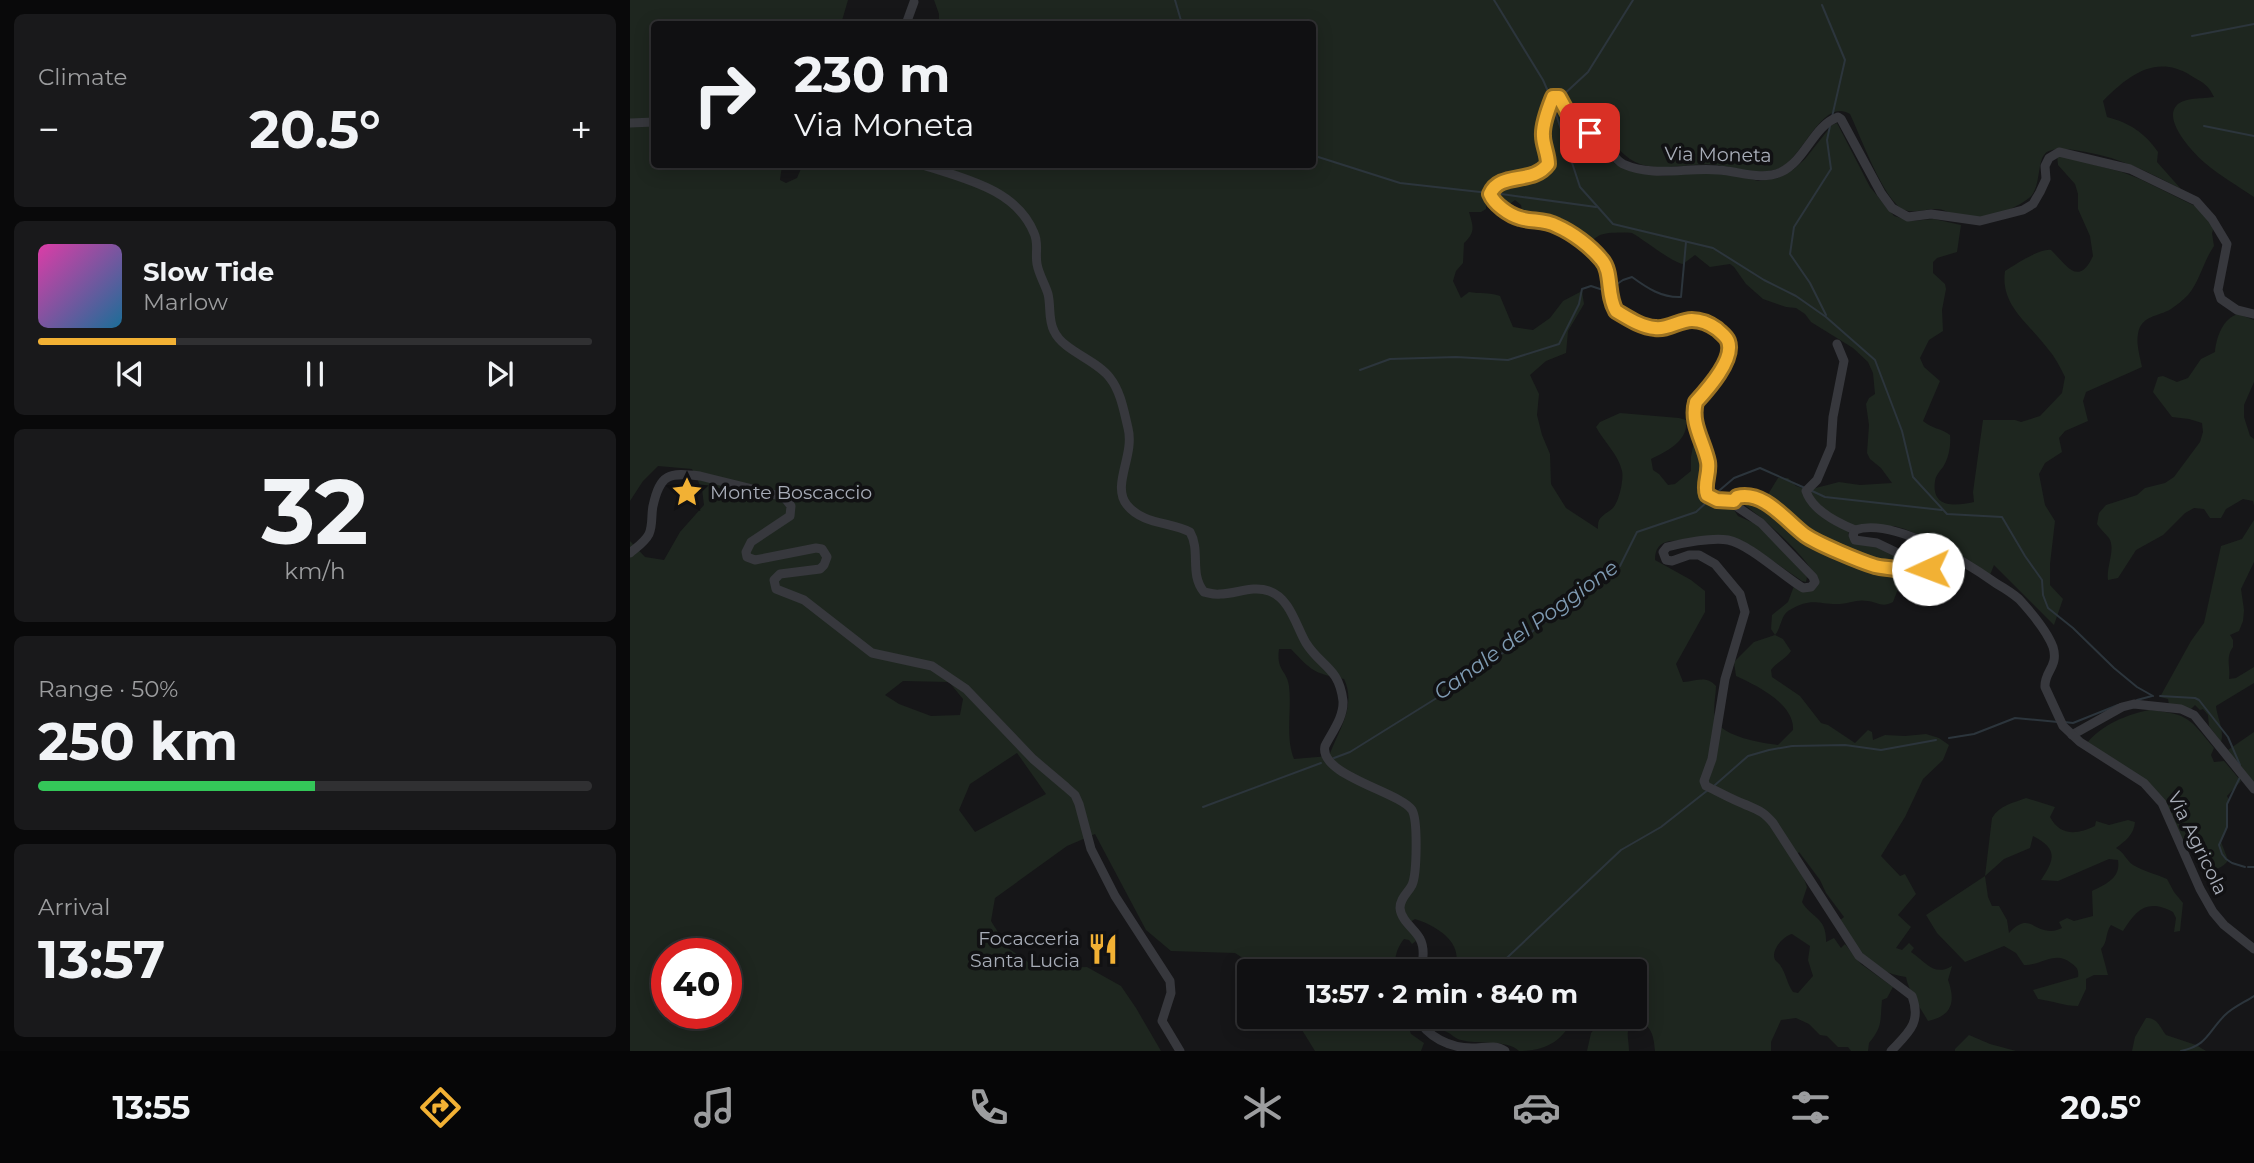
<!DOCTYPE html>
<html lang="en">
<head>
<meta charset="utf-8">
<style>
  body { margin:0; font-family:Montserrat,sans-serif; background:#19191b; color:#f1f3f6; height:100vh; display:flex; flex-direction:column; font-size:26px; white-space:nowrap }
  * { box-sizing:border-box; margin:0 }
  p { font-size:23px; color:#9c9d9f }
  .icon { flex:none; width:38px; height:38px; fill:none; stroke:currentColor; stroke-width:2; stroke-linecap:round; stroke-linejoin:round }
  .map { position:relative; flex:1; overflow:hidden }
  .side { display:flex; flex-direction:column; gap:14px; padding:14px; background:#09090a; width:630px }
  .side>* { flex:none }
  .top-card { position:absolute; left:21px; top:21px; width:665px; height:147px; border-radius:7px; box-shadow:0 4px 18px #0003,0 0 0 2px #303032; background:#101012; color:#f1f3f6; overflow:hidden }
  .speed { position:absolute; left:21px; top:938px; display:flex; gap:14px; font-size:35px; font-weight:700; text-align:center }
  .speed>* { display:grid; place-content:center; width:91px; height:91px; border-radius:50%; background:#101012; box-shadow:0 4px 18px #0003,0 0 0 2px #303032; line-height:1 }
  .speed .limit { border:10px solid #d22; background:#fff; color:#111 }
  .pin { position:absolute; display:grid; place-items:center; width:60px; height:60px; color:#fff; margin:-30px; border-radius:14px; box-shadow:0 4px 10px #0006 }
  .me { position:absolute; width:77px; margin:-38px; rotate:268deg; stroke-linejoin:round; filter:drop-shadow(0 0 5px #0008) }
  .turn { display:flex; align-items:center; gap:24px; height:147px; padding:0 28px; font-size:32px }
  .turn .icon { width:91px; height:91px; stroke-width:2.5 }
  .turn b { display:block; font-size:49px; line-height:60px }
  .big { font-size:52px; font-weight:700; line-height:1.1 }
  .side .tile { flex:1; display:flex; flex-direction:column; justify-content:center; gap:10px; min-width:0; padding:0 24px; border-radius:10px; background:#19191b }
  .side .dial { align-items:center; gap:0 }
  .dial b { font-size:91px; line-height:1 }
  .song { display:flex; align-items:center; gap:21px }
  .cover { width:84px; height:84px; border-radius:10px; background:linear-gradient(135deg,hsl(320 70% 55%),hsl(200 70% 35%)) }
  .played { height:7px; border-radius:4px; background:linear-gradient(90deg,#f2b134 25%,#303032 25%) }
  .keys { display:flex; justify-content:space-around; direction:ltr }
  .heat { display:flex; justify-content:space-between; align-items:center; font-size:38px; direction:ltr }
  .charge { height:10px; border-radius:5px; background:linear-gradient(90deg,#34c759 50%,#303032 0) }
  .trip { position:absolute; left:607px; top:959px; width:410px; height:70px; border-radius:7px; background:#101012; box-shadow:0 4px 18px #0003,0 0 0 2px #303032; font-weight:700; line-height:70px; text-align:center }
  .dock { display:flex; height:112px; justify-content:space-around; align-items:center; background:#060607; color:#9c9d9f }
  .dock .icon { width:49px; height:49px }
  .dock .active { color:#f2b134 }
  .dock b { font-size:32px; color:#f1f3f6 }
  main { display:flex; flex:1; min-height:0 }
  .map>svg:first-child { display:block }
</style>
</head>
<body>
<main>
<section class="side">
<div class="tile"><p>Climate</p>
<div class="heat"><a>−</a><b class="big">20.5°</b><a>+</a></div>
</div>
<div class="tile">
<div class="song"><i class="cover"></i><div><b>Slow Tide</b><p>Marlow</p></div></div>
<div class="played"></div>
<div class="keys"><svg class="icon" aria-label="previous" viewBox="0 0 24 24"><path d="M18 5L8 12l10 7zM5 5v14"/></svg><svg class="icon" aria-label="pause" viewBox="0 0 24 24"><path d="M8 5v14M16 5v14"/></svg><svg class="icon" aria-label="next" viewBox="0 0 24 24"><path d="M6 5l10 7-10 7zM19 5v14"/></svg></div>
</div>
<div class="tile dial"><b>32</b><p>km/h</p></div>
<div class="tile"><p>Range · 50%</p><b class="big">250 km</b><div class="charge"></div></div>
<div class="tile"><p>Arrival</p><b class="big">13:57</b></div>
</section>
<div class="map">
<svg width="1624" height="1051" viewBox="0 0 1624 1051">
  <rect width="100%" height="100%" fill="#161618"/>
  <g fill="#1e261f" fill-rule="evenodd">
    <path d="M0 0H218L211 24H24V164L152 165 150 180 156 183 167 178 173 164H682V24H309V14L304 0H1624V197C1608 186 1590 176 1575 163 1563 153 1532 120 1547 105 1555 97 1573 99 1584 97 1578 84 1573 83 1560 75 1525 54 1498 76 1473 101L1477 117C1500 123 1515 133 1528 152L1527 162 1551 189C1520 173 1491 158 1456 152 1444 150 1431 147 1419 151 1405 156 1413 187 1399 198 1383 211 1354 220 1333 217 1325 216 1316 210 1308 209 1294 208 1278 217 1267 205 1248 185 1232 140 1220 114 1192 97 1173 158 1150 168 1129 177 1108 167 1087 165 1066 162 1041 170 1018 166 996 163 988 145 971 133 964 128 955 127 948 122L940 100 934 93H924C919 106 911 120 910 133 909 146 915 155 910 168L869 179 857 189 856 209 851 212H839C843 226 846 232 834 243L833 263 826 271 823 281 831 298 839 292C850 294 859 292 870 296L883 327 903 330 920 318 933 301 952 291 954 304 938 331 936 353 916 361 900 375 909 394 907 415 912 435 920 454 921 484 936 508 968 529C967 516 974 516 983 508 989 502 994 479 992 471 988 454 974 442 966 427L970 422 990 413 1049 418 1056 420C1059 440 1038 451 1021 459L1023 470 1029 474 1038 485 1045 484 1061 471V457L1064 441C1082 459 1068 473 1073 493L1099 502 1108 516 1128 525 1177 577 1176 582 1172 581 1120 545 1104 538 1040 541C1029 543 1025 549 1025 560L1061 580 1075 591V612L1046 664 1053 682C1067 681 1076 675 1086 686 1086 696 1082 710 1086 720 1092 737 1133 743 1148 745L1163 730C1165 704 1126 685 1106 676L1104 662 1124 642 1145 635 1141 629 1142 615 1158 602 1164 586 1188 583C1182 560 1132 517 1112 503L1116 500 1148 518 1177 543 1201 558 1227 567 1264 573 1286 580 1302 582 1304 588C1292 591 1280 586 1268 589L1263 602C1252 608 1248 602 1237 601 1228 599 1220 603 1210 604 1188 605 1182 596 1158 611 1151 616 1151 628 1145 635L1153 639 1161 651C1156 659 1147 662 1141 670L1142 677 1170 696 1191 723 1198 725 1225 743 1238 730 1242 732 1243 740 1255 735 1275 736 1296 734 1309 738 1319 745 1313 760 1293 779 1275 817 1251 856 1270 876 1275 874 1286 894 1268 915 1281 927 1266 948 1272 950 1279 943 1284 948 1281 952C1296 962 1304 977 1322 966L1318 980C1326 1002 1322 1016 1298 1021 1291 1009 1278 990 1276 977 1239 972 1229 948 1209 921L1214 917 1196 893 1190 880 1169 852 1166 856 1177 887 1172 902C1181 918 1197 917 1196 942L1204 938 1211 948 1215 944 1231 964 1263 987 1257 998 1252 1000C1250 1021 1253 1026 1239 1043L1238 1051H1221L1218 1047H1208L1197 1036 1190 1035 1179 1024 1166 1018 1151 1020 1141 1042V1051H1025C1024 1038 1022 1024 1007 1021 993 1028 999 1037 999 1051H957L961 1033 970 1023V1017H1004V971H823C837 945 808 926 785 919L780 922 786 941 782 944 779 940 774 939C766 949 764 959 766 971H628L619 962 605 953 541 951 516 930 465 834 437 846 365 898 361 921 378 948 408 969 457 967 491 986 506 1008 531 1051H0V541L15 557 34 560 50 532 74 505 72 489 62 469 28 466 13 481 0 501ZM649 649H661C682 671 683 673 714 679 727 706 708 731 699 756L664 759C655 737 662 710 659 686 657 670 646 671 649 649ZM273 681 319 682 333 699 330 715 301 716 269 704 255 695ZM387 753 416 794 345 832 329 810 340 784ZM1162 934 1180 946 1178 960 1183 976 1168 993 1163 992C1157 984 1156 973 1150 965 1147 961 1144 961 1144 955 1144 947 1154 936 1162 934ZM37 954H96V1013H37Z"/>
    <path d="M925 101H928L943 131 968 144 985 164 1032 176 1067 173 1108 175 1128 181 1148 178 1164 169 1175 159 1202 125 1207 123 1240 187 1264 216 1281 221 1304 219 1331 225 1327 252 1307 258 1303 262V273L1315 284 1316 289 1312 310 1313 331 1299 340 1290 358 1294 367 1310 381 1293 421C1302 429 1311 428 1320 435 1321 445 1319 458 1313 467 1310 471 1306 475 1305 481 1301 509 1326 506 1344 502L1343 492 1353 420H1385L1391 422 1410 416 1432 393 1435 377C1430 367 1425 357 1418 349 1399 323 1370 306 1375 271 1386 264 1410 248 1421 250 1436 264 1448 288 1463 256L1460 236 1448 209V194L1445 184 1428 165 1427 155 1492 172 1510 179 1567 207 1584 227 1582 233 1584 246C1573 262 1570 281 1558 295 1553 300 1547 305 1541 309 1528 317 1511 315 1508 334 1506 344 1510 357 1512 367L1456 392 1453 401 1458 421 1435 431 1429 438 1432 452 1415 463 1409 474 1415 505 1425 521 1420 564V585L1433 599 1424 625 1364 565 1360 575 1304 542 1275 529 1264 526H1223L1218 534C1222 544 1232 542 1242 545 1258 550 1273 561 1287 570L1240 559 1199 544 1175 530 1137 496 1148 478H1158L1166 486 1178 490 1209 482 1230 485 1262 483 1251 468 1240 459 1237 453 1239 425 1236 404 1239 398 1245 394 1243 373 1238 362 1223 348 1181 322 1175 314 1166 308 1156 307 1133 299 1116 284 1104 267 1100 264 1080 267 1065 255 1053 264C1043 263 1013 239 1002 233 996 232 976 232 970 235 966 237 963 240 959 242L921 217 892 212 891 205 885 200 876 207 865 198 868 187 894 182 920 169 923 159 916 138Z"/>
    <path d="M1608 314 1624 320V382L1614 405V417L1620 436 1624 439V506L1623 501 1613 499 1596 509 1591 518H1580L1574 509 1564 508 1555 513 1533 535 1506 550 1488 578 1478 580C1476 567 1486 549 1479 538 1475 533 1470 529 1467 524L1469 513 1476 505 1507 495 1515 488 1535 483 1544 477 1570 442 1573 432 1572 423 1559 419 1542 417 1523 392 1528 377 1533 376 1547 382 1558 378 1571 359 1585 352C1586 338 1593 318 1608 314Z"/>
    <path d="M1624 520V562L1611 589 1614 610 1613 621 1609 631 1600 635 1603 640V647C1595 658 1601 667 1599 679L1606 678 1624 667V683L1586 706C1587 717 1595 732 1591 742L1579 726 1578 715 1573 709 1570 710 1565 705 1561 709 1539 705 1538 699 1530 697 1561 641 1574 623 1591 546 1612 539Z"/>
    <path d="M1519 710C1559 714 1559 718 1584 748L1581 755 1584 762 1594 761 1611 781 1597 796 1599 800 1596 814 1598 825 1591 842 1598 860C1595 867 1582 871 1575 873L1566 859 1564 841 1559 834 1562 829 1555 839 1550 838 1533 798 1457 743C1473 724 1496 715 1519 710Z"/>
    <path d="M1624 732V785L1598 750Z"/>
    <path d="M1396 798 1425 807 1420 817C1430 836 1447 835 1465 826L1466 821 1479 825 1498 820 1505 822C1504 835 1495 841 1486 848 1494 852 1496 860 1503 865 1513 871 1526 874 1537 879L1544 892 1553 903 1550 931 1544 932 1546 918 1543 912C1517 898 1506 910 1493 931L1481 925C1475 933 1478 942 1471 949L1478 975H1464L1456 979V989L1448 1006C1434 1006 1423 1001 1408 999L1403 990 1448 977C1449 970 1447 967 1441 963 1425 950 1413 965 1394 965L1386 953 1374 946 1335 962 1307 933 1296 915 1355 876 1362 818C1370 805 1383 803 1396 798ZM1403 836C1428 849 1425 859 1411 880L1428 881 1479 859 1488 860C1491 878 1476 884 1462 891L1463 916 1444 921 1437 918 1429 922 1432 928C1429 929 1425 931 1421 931 1402 931 1399 912 1379 933L1377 920 1369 906H1362L1358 897 1355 876 1374 859 1400 848Z"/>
    <path d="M664 1017H775L781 1034 794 1043 791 1051H685Z"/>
    <path d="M797 1017H944C933 1041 916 1051 889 1051 877 1039 849 1045 831 1040 825 1039 822 1034 817 1032 807 1028 802 1031 797 1017Z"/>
    <path d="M1516 1018C1528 1018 1529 1026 1536 1035L1566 1045 1576 1051H1502L1505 1037Z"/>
    <path d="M1339 1035 1360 1044 1386 1051H1325V1049Z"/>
  </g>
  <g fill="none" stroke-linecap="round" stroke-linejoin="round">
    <g stroke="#2c353c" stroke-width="2">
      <path d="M545 0 552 24"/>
      <path d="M864 0 913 80 920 96"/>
      <path d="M1192 5 1215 60 1202 117"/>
      <path d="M1562 36 1624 24"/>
      <path d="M931 97 958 72 1003 0"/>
      <path d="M924 108 950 187 983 224 1083 248 1134 280 1166 296 1196 317 1245 360 1272 431 1283 477 1317 514 1372 517 1395 556 1412 580 1413 595 1418 608 1443 628 1484 668 1507 687 1523 696"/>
      <path d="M1574 126 1624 136"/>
      <path d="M682 155 770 183 859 193"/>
      <path d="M864 193 966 207"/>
      <path d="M984 286 993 280 1002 277C1017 288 1032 298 1051 297L1056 242"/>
      <path d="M1196 315 1180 283 1160 254 1164 227 1201 169 1197 140 1200 126"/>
      <path d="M730 370 760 359 826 357 878 360 929 344 949 304 952 289 961 286 976 291"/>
      <path d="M1180 490 1195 497 1312 510"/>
      <path d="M1084 495 1104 478 1130 468 1175 488"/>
      <path d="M1530 696 1565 698 1569 700 1598 737 1610 765"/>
      <path d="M1507 700 1522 696"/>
      <path d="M1434 722 1443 723 1488 705"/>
      <path d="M1319 738 1344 734 1385 718 1428 722"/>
      <path d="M704 758 720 752 834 681 969 583 990 566 1007 532 1066 512 1078 501"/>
      <path d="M1610 777 1597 804V827L1589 845 1592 854 1596 859 1602 863 1615 867"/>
      <path d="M1085 785 1118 756 1139 750 1162 746 1215 745 1251 750 1306 740"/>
      <path d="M573 807 691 763"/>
      <path d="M1618 867H1624"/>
      <path d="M863 971 991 850 1031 827 1078 790"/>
      <path d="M1551 1051C1578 1045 1577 1033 1595 1015 1603 1007 1615 1002 1624 996"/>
    </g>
    <g stroke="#37383d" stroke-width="9">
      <path d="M276 24 284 2"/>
      <path d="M0 123 24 122"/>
      <path d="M290 164C331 178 386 188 404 233 409 243 405 253 407 264 409 275 415 284 418 294 421 306 418 320 424 331 433 351 467 360 480 378 491 392 494 412 498 428 505 456 481 485 497 505 512 524 540 522 560 532 571 551 559 574 574 592 579 593 585 595 590 594 606 594 623 585 639 591 660 598 666 626 676 643 691 667 709 667 713 701 714 717 702 732 695 746 688 775 770 792 782 810 788 820 787 874 782 885 778 893 770 898 770 908 771 921 785 929 790 939 795 948 793 962 791 971"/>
      <path d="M1207 344 1214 361 1203 417 1201 447 1187 480 1176 491C1182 510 1208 523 1225 530"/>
      <path d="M1104 501 1080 498 1075 491C1075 483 1079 474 1079 465 1077 446 1061 428 1064 408 1067 387 1120 357 1089 331 1082 325 1075 321 1066 320 1055 318 1045 325 1035 328 1017 332 1000 319 986 311 976 295 982 274 975 263 963 246 936 228 917 221 908 218 898 221 890 218 880 215 870 206 862 199 854 174 904 184 918 164L913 130 923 97H929C935 107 939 123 948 129 954 132 962 133 968 137 978 144 983 159 993 164 1024 178 1057 167 1088 170 1109 171 1131 181 1151 172 1176 160 1183 126 1208 117L1211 119 1251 193 1262 208 1278 217 1301 214 1350 221 1393 210 1403 204 1410 192 1416 179 1415 166 1419 158 1429 152 1500 169 1566 201 1582 219 1597 244 1588 290 1591 299 1607 310 1624 314"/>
      <path d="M0 553C7 547 15 542 19 534 23 525 21 515 23 506 30 474 39 472 70 476L154 497 161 506 160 516 121 542 116 552 117 557 125 560 186 548 192 549 197 557 194 565 190 569 150 574 144 580 146 589 174 600 242 653 302 666 336 689 403 759 436 787 445 795 449 804 461 849 485 896 540 981 541 993 532 1021 550 1051"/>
      <path d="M1442 735 1492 707 1504 704 1551 709 1564 715 1624 789"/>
      <path d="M787 1017C797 1037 820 1048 842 1048 854 1048 865 1044 875 1051"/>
      <path d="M1261 1051C1278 1033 1292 1023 1282 996L1229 956 1143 823C1133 811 1128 810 1114 804 1101 799 1089 792 1076 786L1074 781 1082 759 1095 679 1115 612 1110 594 1085 564 1069 555H1059L1042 561 1036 560 1033 552 1037 547C1052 543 1083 537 1098 540 1119 544 1153 576 1173 588L1181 587 1185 582 1183 577 1131 523 1106 506 1104 501 1107 497 1119 496 1136 504 1157 518 1177 536 1223 558 1246 566 1271 570 1285 577H1295L1299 573 1297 567 1247 543 1225 540 1223 535 1225 530C1263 517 1336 562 1367 584 1374 588 1382 593 1389 599 1400 611 1417 631 1423 647 1429 667 1414 671 1415 687L1433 726 1450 742 1514 783 1532 803 1570 889 1583 912 1594 925 1624 949"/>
    </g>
  </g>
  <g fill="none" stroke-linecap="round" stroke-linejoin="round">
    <defs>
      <path id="route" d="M960 133 946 128 929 97H923C919 107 912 124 913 136 913 145 918 154 918 164 903 185 870 171 860 194 864 204 879 215 890 218 902 222 914 219 927 226 943 233 960 246 971 259 983 272 976 294 986 311 998 318 1011 327 1025 328 1038 330 1049 320 1062 320 1071 320 1080 324 1087 329 1091 333 1096 336 1098 341 1105 359 1077 390 1066 402 1060 423 1074 442 1078 462 1080 474 1073 484 1077 495L1087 500 1104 501 1107 497C1134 490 1156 521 1175 535 1188 544 1229 561 1245 566 1253 568 1263 568 1271 570 1278 573 1284 577 1292 578L1298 575V569"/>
    </defs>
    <use href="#route" stroke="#9d7322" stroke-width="18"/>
    <use href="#route" stroke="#f2b134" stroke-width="12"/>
  </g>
  <defs>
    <symbol id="sight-bare" viewBox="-9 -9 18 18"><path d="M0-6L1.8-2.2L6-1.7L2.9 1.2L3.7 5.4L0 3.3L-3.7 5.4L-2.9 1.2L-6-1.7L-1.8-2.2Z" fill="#f2b134" stroke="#111113" stroke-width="2.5" paint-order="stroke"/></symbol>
    <symbol id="restaurant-bare" viewBox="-9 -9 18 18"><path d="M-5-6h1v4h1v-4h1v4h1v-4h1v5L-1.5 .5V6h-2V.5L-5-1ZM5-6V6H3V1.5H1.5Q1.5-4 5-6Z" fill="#f2b134" stroke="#111113" stroke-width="2.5" paint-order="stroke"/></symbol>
  </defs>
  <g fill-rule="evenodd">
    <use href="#sight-bare" x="35" y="470" width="44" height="44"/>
    <use href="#restaurant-bare" x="451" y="927" width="44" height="44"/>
  </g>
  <g text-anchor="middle" stroke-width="7" stroke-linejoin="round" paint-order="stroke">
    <g font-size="19" fill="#a8adb8" stroke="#111113">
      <text transform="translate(1088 154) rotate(1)" y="7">Via Moneta</text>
      <text transform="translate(1568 843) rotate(64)" y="7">Via Agricola</text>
    </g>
    <g font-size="19" fill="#a8adb8" stroke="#111113" text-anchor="start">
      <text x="80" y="499">Monte Boscaccio</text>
      <text x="450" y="945" text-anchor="end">Focacceria<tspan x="450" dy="22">Santa Lucia</tspan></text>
    </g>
    <g font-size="21" font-style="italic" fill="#7f9bb3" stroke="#111113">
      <text transform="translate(896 630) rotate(-36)" y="7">Canale del Poggione</text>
    </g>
  </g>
</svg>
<div class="speed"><div class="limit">40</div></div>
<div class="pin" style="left:960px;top:133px;background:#d93025"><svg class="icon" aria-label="arrive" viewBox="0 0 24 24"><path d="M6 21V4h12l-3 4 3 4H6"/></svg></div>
<svg class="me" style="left:1298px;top:569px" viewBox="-20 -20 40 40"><circle r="19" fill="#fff"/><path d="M0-13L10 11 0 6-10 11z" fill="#f2b134"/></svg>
<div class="trip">13:57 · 2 min · 840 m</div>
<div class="top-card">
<div class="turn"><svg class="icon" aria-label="right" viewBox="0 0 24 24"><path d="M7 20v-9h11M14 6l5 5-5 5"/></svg><div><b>230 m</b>Via Moneta</div></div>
</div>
</div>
</main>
<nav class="dock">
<b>13:55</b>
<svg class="icon active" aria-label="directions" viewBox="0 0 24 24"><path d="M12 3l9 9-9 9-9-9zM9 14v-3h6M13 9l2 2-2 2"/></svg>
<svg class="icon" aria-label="music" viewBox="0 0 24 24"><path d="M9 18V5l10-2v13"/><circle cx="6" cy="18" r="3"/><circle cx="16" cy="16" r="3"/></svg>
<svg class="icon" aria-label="phone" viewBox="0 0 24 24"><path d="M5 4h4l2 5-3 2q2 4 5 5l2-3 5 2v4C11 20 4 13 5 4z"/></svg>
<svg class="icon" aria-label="climate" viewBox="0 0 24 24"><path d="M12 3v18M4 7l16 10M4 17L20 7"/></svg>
<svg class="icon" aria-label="car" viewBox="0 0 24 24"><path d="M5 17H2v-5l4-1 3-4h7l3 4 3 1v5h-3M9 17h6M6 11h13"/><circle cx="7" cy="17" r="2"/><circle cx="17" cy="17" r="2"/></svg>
<svg class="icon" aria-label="filters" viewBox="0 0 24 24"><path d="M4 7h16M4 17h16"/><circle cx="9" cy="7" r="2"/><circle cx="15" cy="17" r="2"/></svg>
<b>20.5°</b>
</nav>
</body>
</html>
